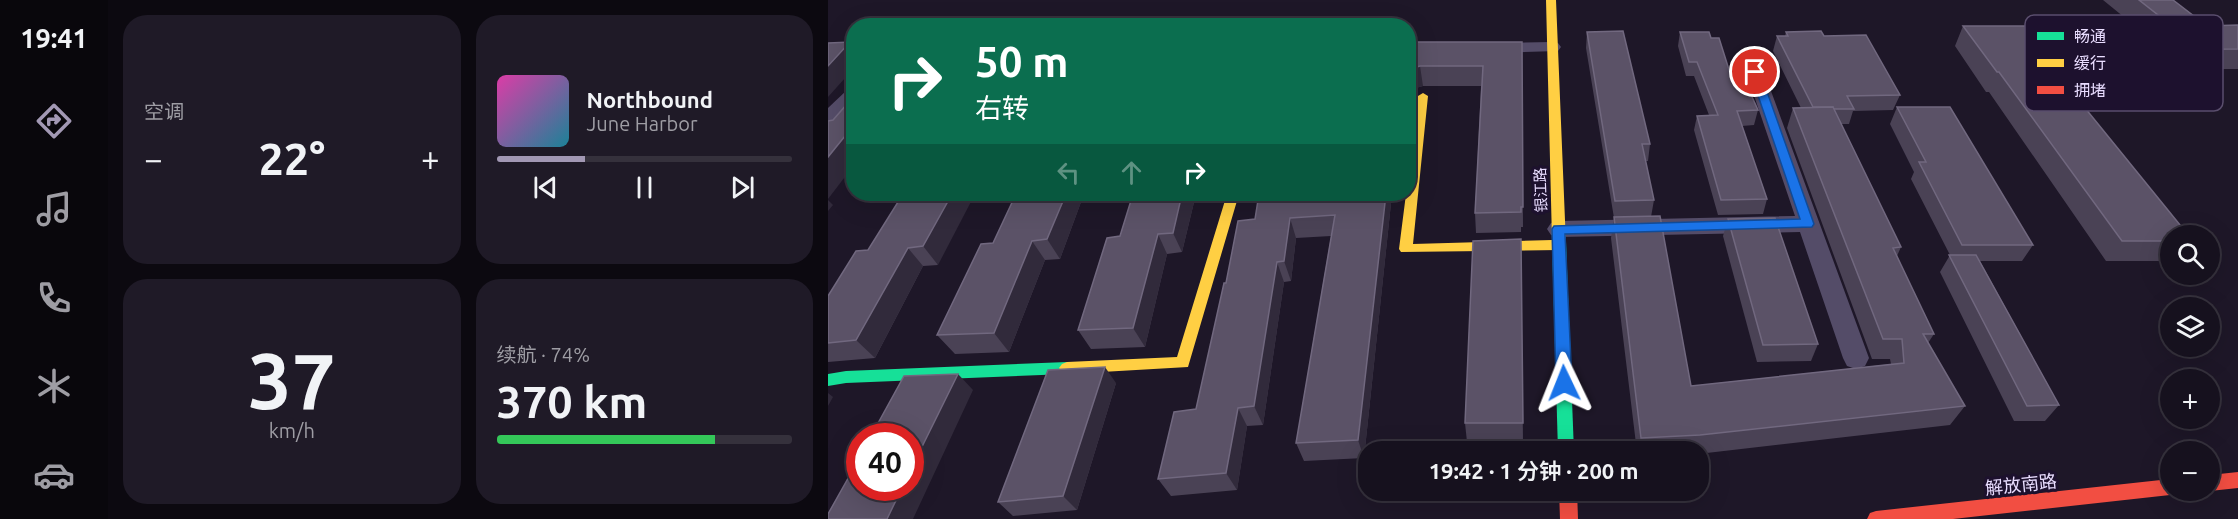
<!DOCTYPE html>
<html lang="zh">
<head>
<meta charset="utf-8">
<style>
  body { margin:0; font-family:Ubuntu,"Noto Sans SC",sans-serif; background:#1f1a27; color:#f1f3f6; height:100vh; display:flex; flex-direction:column; font-size:22px; white-space:nowrap }
  * { box-sizing:border-box; margin:0 }
  p { font-size:20px; color:#9e9da4 }
  .icon { flex:none; width:33px; height:33px; fill:none; stroke:currentColor; stroke-width:2; stroke-linecap:round; stroke-linejoin:round }
  .map { position:relative; flex:1; overflow:hidden }
  .drawer { display:flex; flex-direction:column; gap:15px; padding:15px; background:#0c0910; width:720px }
  .drawer>* { flex:none }
  .top-card { position:absolute; left:18px; top:18px; width:570px; height:183px; border-radius:24px; box-shadow:0 6px 24px #0002,0 0 0 2px #35313c; background:#0b6e4f; color:#fff; overflow:hidden }
  .fabs { position:absolute; left:1332px; top:225px; display:grid; gap:12px }
  .fabs a { display:grid; place-items:center; width:60px; height:60px; border-radius:50%; background:#16111e; box-shadow:0 6px 24px #0002,0 0 0 2px #35313c; font-size:30px }
  .speed { position:absolute; left:18px; top:423px; display:flex; gap:12px; font-size:30px; font-weight:700; text-align:center }
  .speed>* { display:grid; place-content:center; width:78px; height:78px; border-radius:50%; background:#16111e; box-shadow:0 6px 24px #0002,0 0 0 2px #35313c; line-height:1 }
  .speed .limit { border:9px solid #d22; background:#fff; color:#111 }
  .pin { position:absolute; display:grid; place-items:center; width:51px; height:51px; color:#fff; margin:-26px; border:3px solid #fff; border-radius:50%; box-shadow:0 2px 6px #0007 }
  .me { position:absolute; width:66px; margin:-33px; rotate:358deg; stroke-linejoin:round; filter:drop-shadow(0 0 4px #0008) }
  .turn { display:flex; align-items:center; gap:21px; height:126px; padding:0 30px; font-size:27px }
  .turn .icon { width:78px; height:78px; stroke-width:2.5 }
  .turn b { display:block; font-size:42px; line-height:51px }
  .lanes { display:flex; align-items:center; height:57px; padding:0 30px; background:#0003; justify-content:center; gap:30px; direction:ltr }
  .lanes .off { opacity:.35 }
  .big { font-size:45px; font-weight:600; line-height:1.1 }
  .drawer .tile { flex:1; display:flex; flex-direction:column; justify-content:center; gap:9px; min-width:0; padding:0 21px; border-radius:24px; background:#1f1a27 }
  .drawer .dial { align-items:center; gap:0 }
  .dial b { font-size:78px; line-height:1 }
  .song { display:flex; align-items:center; gap:18px }
  .cover { width:72px; height:72px; border-radius:9px; background:linear-gradient(135deg,hsl(320 70% 55%),hsl(190 70% 35%)) }
  .played { height:6px; border-radius:3px; background:linear-gradient(90deg,#a298b4 30%,#35313c 30%) }
  .keys { display:flex; justify-content:space-around; direction:ltr }
  .heat { display:flex; justify-content:space-between; align-items:center; font-size:33px; direction:ltr }
  .charge { height:9px; border-radius:4px; background:linear-gradient(90deg,#34c759 74%,#35313c 0) }
  .drawer .tiles { flex:1; display:grid; gap:15px; grid-template-columns:repeat(2,1fr) }
  .trip { position:absolute; left:530px; top:441px; width:351px; height:60px; border-radius:24px; background:#16111e; box-shadow:0 6px 24px #0002,0 0 0 2px #35313c; font-weight:600; line-height:60px; text-align:center }
  main { display:flex; flex:1; min-height:0 }
  .tabs { display:flex; flex-direction:column; width:108px; justify-content:space-around; align-items:center; background:#09070c; color:#9e9da4 }
  .tabs .icon { width:42px; height:42px }
  .tabs .active { color:#a298b4 }
  .tabs b { font-size:27px; color:#f1f3f6 }
  .map>svg:first-child { display:block }
</style>
</head>
<body>
<main>
<nav class="tabs">
<b>19:41</b>
<svg class="icon active" aria-label="directions" viewBox="0 0 24 24"><path d="M12 3l9 9-9 9-9-9zM9 14v-3h6M13 9l2 2-2 2"/></svg>
<svg class="icon" aria-label="music" viewBox="0 0 24 24"><path d="M9 18V5l10-2v13"/><circle cx="6" cy="18" r="3"/><circle cx="16" cy="16" r="3"/></svg>
<svg class="icon" aria-label="phone" viewBox="0 0 24 24"><path d="M5 4h4l2 5-3 2q2 4 5 5l2-3 5 2v4C11 20 4 13 5 4z"/></svg>
<svg class="icon" aria-label="climate" viewBox="0 0 24 24"><path d="M12 3v18M4 7l16 10M4 17L20 7"/></svg>
<svg class="icon" aria-label="car" viewBox="0 0 24 24"><path d="M5 17H2v-5l4-1 3-4h7l3 4 3 1v5h-3M9 17h6M6 11h13"/><circle cx="7" cy="17" r="2"/><circle cx="17" cy="17" r="2"/></svg>
</nav>
<section class="drawer">
<div class="tiles">
<div class="tile"><p>空调</p>
<div class="heat"><a>−</a><b class="big">22°</b><a>+</a></div>
</div>
<div class="tile">
<div class="song"><i class="cover"></i><div><b>Northbound</b><p>June Harbor</p></div></div>
<div class="played"></div>
<div class="keys"><svg class="icon" aria-label="previous" viewBox="0 0 24 24"><path d="M18 5L8 12l10 7zM5 5v14"/></svg><svg class="icon" aria-label="pause" viewBox="0 0 24 24"><path d="M8 5v14M16 5v14"/></svg><svg class="icon" aria-label="next" viewBox="0 0 24 24"><path d="M6 5l10 7-10 7zM19 5v14"/></svg></div>
</div>
<div class="tile dial"><b>37</b><p>km/h</p></div>
<div class="tile"><p>续航 · 74%</p><b class="big">370 km</b><div class="charge"></div></div>
</div>
</section>
<div class="map">
<svg width="1410" height="519" viewBox="0 0 1410 519">
  <rect width="100%" height="100%" fill="#1e1728"/>
  <g fill="none" stroke-linecap="round" stroke-linejoin="round">
    <g fill="#544c68" fill-rule="evenodd">
      <path d="M724 42 730 43 733 47 730 51 661 53 655 52 652 48 655 44 661 43Z"/>
      <path d="M927 66 934 68 936 72 1041 358 1037 366 1028 369 1019 366 1015 358 972 232 731 237 723 235 719 229 723 223 731 221 967 216 918 72 920 68Z"/>
      <path d="M26 88V105L7 123 0 125V108L19 90Z"/>
    </g>
    <g fill="#16e098" fill-rule="evenodd">
      <path d="M731 237 738 242 746 452H730L724 242Z"/>
      <path d="M239 362 244 364 247 368 244 372 239 374 18 383 0 386V374L18 371Z"/>
    </g>
    <g fill="#ffcf43" fill-rule="evenodd">
      <path d="M718 0H728L738 245 731 250 573 252 571 249 578 194H580V172L590 96 595 93 600 96 585 244 724 240Z"/>
      <path d="M399 194H411L360 367 239 374 234 372 231 368 234 364 239 362 349 357Z"/>
    </g>
    <g fill="#f24e42" fill-rule="evenodd">
      <path d="M1410 472V488L1382 491 1381 490 1382 475Z"/>
      <path d="M1342 479V490H1349L1342 495 1125 519H1039L1042 513 1048 511Z"/>
      <path d="M731 490H749L750 519H732Z"/>
    </g>
  </g>
  <g fill="#4a4255">
    <path d="M1275 0H1345L1379 26 1410 25V69H1229L1230 71 1229 74 1342 236V261H1278L1161 92H1158L1127 46 1135 26H1307Z"/>
    <path d="M759 32 822 144 820 161H817L826 200 823 217 863 386 1063 364 1062 359H1044L959 128 965 108H973L945 51 949 36H957L958 32 996 36 1072 95 1065 110 1025 111 1021 124H1013L1073 247 1069 256 1106 334 1100 343 1137 406 1122 425 870 454V452H809L783 238 786 218 758 48Z"/>
    <path d="M852 32 883 38 903 76 914 88 930 110 926 125 914 126 939 199 935 214 890 215 866 130 869 116 881 115 866 76H858L850 46Z"/>
    <path d="M580 37H588L589 42H694L695 227H693V232L648 233 647 213 653 86H595L584 89 580 95Z"/>
    <path d="M1069 107 1205 245 1194 261H1152L1231 405 1217 421H1186L1112 272 1122 255 1083 179 1086 172 1062 124Z"/>
    <path d="M75 194 110 265 95 266 47 358 0 362V343L40 250Z"/>
    <path d="M188 194H256L232 259 217 260 181 352 127 354 109 335 165 243Z"/>
    <path d="M368 194 354 252 339 254 317 347 263 349 250 330 292 236Z"/>
    <path d="M516 194H564L536 458 476 461 468 443 503 236 468 238 463 281 456 282 435 425 419 426 409 490 343 496 330 479 368 409 398 283 427 219 484 197 515 196Z"/>
    <path d="M900 219 990 344 983 361 929 362 895 236Z"/>
    <path d="M693 239 695 442H639L637 423Z"/>
    <path d="M288 383 249 510 185 516 170 502Z"/>
  </g>
  <g fill="#312a3b">
    <path d="M22 42 26 47V68L0 97V66Z"/>
    <path d="M592 66 595 86 584 89 580 95V71L582 69Z"/>
    <path d="M26 125V165L0 199V157Z"/>
    <path d="M124 194H147L110 265 95 246Z"/>
    <path d="M238 194H256L232 259 219 239Z"/>
    <path d="M354 194H368L354 252 345 233Z"/>
    <path d="M477 194H485L482 217 476 197Z"/>
    <path d="M558 194H564L536 458 530 440Z"/>
    <path d="M0 200 5 205 0 211Z"/>
    <path d="M462 218 468 238 463 281 456 261Z"/>
    <path d="M330 234 339 254 317 347 305 328Z"/>
    <path d="M204 241 217 260 181 352 166 333Z"/>
    <path d="M80 248 95 266 47 358 28 340Z"/>
    <path d="M449 262 456 282 435 425 426 406Z"/>
    <path d="M277 367 288 383 249 510 235 496Z"/>
    <path d="M130 374 145 390 85 519H59L74 488H82V471Z"/>
    <path d="M0 393 5 397 0 406Z"/>
    <path d="M410 408 419 426 409 490 398 473Z"/>
  </g>
  <g fill="#5b5267" stroke="#71687f" stroke-width="1.5">
    <path d="M1311 0H1345L1379 26 1410 25V49L1212 50 1230 71H1227L1361 236H1342V241H1294L1171 72H1169L1135 26H1344Z"/>
    <path d="M795 31 822 144H814L826 200 787 201 759 32Z"/>
    <path d="M993 31 996 36 1038 35 1072 95 1019 96 1026 109H1006L1005 107H985L949 36H960L958 32Z"/>
    <path d="M852 32H881L883 38H891L903 76H908L914 88H920L930 110 909 111 939 199 893 200 869 116 890 115 869 62H861Z"/>
    <path d="M580 37H588L587 42H694L695 207H693V212L647 213 655 66H592L582 69 580 71Z"/>
    <path d="M22 42 0 66V43Z"/>
    <path d="M26 96V125L0 157V121L5 120Z"/>
    <path d="M1005 107 1073 247 1065 248 1106 334H1095L1137 406 872 435 813 438 786 217 832 216 863 386 1076 363 1074 339H1055L965 108Z"/>
    <path d="M1069 107H1122L1205 245H1134L1091 162H1098Z"/>
    <path d="M75 194H124L95 246 80 248 28 340 0 343V296L28 251 40 250Z"/>
    <path d="M188 194H238L219 239 204 241 166 333 109 335 153 244 165 243Z"/>
    <path d="M305 194H354L345 233 330 234 305 328 250 330 279 238 292 236Z"/>
    <path d="M431 194H477L476 197 515 196 516 194H558L530 440 468 443 507 215 462 218 456 261 449 262 426 406 410 408 398 473 330 479 346 412 368 409 396 283H398L410 221 427 219Z"/>
    <path d="M947 218 990 344 935 345 900 219Z"/>
    <path d="M693 239 695 423H637L645 241Z"/>
    <path d="M1121 255H1148L1231 405 1199 406Z"/>
    <path d="M277 367 235 496 170 502 220 370Z"/>
    <path d="M130 374 82 471V436H43L76 376Z"/>
    <path d="M32 457V488H74L59 519H0V514Z"/>
  </g>
  <path fill="#1a73e8" stroke="#114b97" stroke-width="1.5" d="M927 69 932 72 986 224 984 227 737 234 744 383 742 387 736 389 731 387 728 383 724 229 726 226 972 219 922 72Z"/>
  <g text-anchor="middle" stroke-width="6" stroke-linejoin="round" paint-order="stroke">
    <g font-size="15" fill="#e9ddff" stroke="#1d112e">
      <text transform="translate(713 190) rotate(-92)" y="5">银江路</text>
    </g>
    <g font-size="18" fill="#e9ddff" stroke="#1d112e">
      <text transform="translate(1193 485) rotate(-6)" y="6">解放南路</text>
    </g>
  </g>
  <rect x="1197" y="15" width="198" height="96" rx="9" fill="#1d112e" stroke="#5a4e6d" stroke-width="1.5"/>
  <rect x="1209" y="32" width="27" height="8" fill="#16e098"/>
  <rect x="1209" y="59" width="27" height="8" fill="#ffcf43"/>
  <rect x="1209" y="86" width="27" height="8" fill="#f24e42"/>
  <g font-size="16" fill="#e9ddff">
    <text x="1246" y="42">畅通</text>
    <text x="1246" y="69">缓行</text>
    <text x="1246" y="96">拥堵</text>
  </g>
</svg>
<div class="fabs">
<a><svg class="icon" aria-label="search" viewBox="0 0 24 24"><circle cx="10" cy="10" r="6"/><path d="M15 15l6 6"/></svg></a>
<a><svg class="icon" aria-label="layers" viewBox="0 0 24 24"><path d="M12 4l9 5-9 5-9-5zM3 14l9 5 9-5"/></svg></a>
<a>+</a>
<a>−</a>
</div>
<div class="speed"><div class="limit">40</div></div>
<div class="pin" style="left:927px;top:72px;background:#d93025"><svg class="icon" aria-label="arrive" viewBox="0 0 24 24"><path d="M6 21V4h12l-3 4 3 4H6"/></svg></div>
<svg class="me" style="left:736px;top:383px" viewBox="-20 -20 40 40"><path d="M0-17L14 15 0 8-14 15z" fill="#1a73e8" stroke="#fff" stroke-width="4"/></svg>
<div class="trip">19:42 · 1 分钟 · 200 m</div>
<div class="top-card">
<div class="turn"><svg class="icon" aria-label="right" viewBox="0 0 24 24"><path d="M7 20v-9h11M14 6l5 5-5 5"/></svg><div><b>50 m</b>右转</div></div>
<div class="lanes"><svg class="icon off" aria-label="left" viewBox="0 0 24 24"><path d="M17 20v-9H6M10 6l-5 5 5 5"/></svg><svg class="icon off" aria-label="ahead" viewBox="0 0 24 24"><path d="M12 20V5M6 11l6-6 6 6"/></svg><svg class="icon" aria-label="right" viewBox="0 0 24 24"><path d="M7 20v-9h11M14 6l5 5-5 5"/></svg></div>
</div>
</div>
</main>
</body>
</html>
